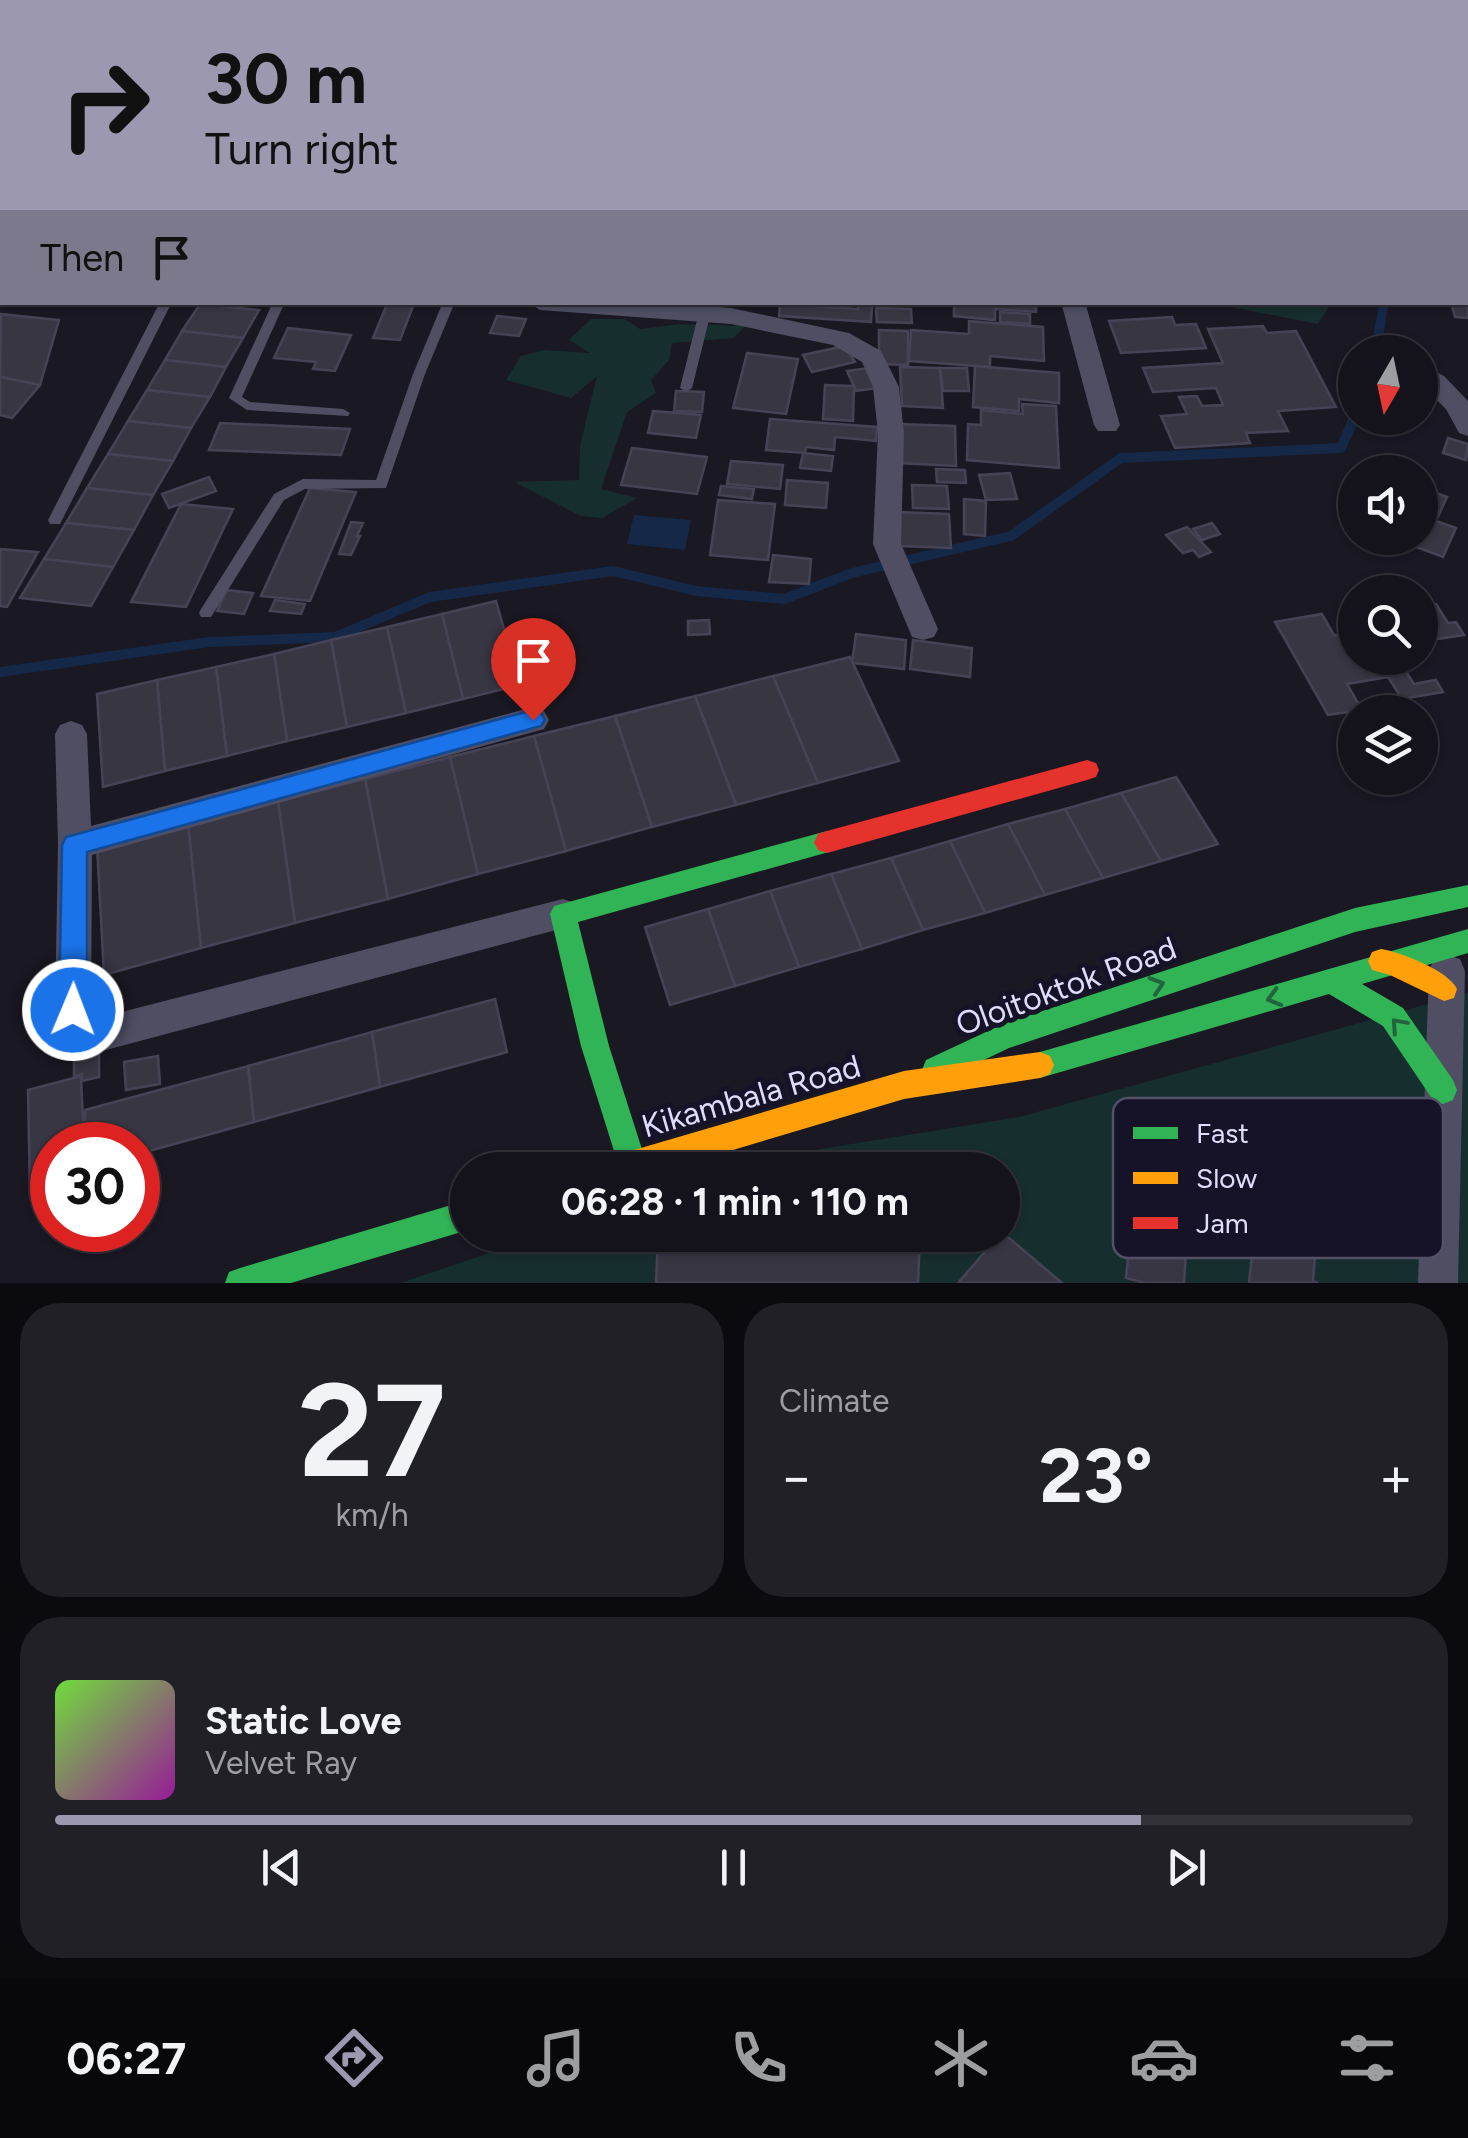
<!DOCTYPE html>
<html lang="en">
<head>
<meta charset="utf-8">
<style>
  body { margin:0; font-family:Figtree,sans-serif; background:#212027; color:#f1f3f6; height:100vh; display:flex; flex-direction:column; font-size:38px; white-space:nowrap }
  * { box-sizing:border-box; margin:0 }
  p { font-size:32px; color:#9d9ea2 }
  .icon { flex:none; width:55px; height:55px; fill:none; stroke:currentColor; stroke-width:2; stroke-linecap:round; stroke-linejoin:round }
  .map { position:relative; height:1283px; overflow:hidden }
  .drawer { display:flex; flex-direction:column; gap:20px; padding:20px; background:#0b0a0e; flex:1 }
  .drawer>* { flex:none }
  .banner { position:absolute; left:0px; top:0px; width:1470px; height:305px; box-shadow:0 2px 8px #0004,0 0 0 2px #333239; background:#9b98b0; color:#111; overflow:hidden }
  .needle { width:65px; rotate:189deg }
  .fabs { position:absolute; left:1338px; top:335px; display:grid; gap:20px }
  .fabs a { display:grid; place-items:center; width:100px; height:100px; border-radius:50%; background:#14121a; box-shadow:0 2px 8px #0004,0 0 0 2px #333239; font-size:50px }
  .speed { position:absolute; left:30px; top:1122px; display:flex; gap:20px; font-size:50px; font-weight:700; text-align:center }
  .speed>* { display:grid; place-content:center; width:130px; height:130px; border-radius:50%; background:#14121a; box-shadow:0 2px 8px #0004,0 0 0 2px #333239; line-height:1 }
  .speed .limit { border:15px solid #d22; background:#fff; color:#111 }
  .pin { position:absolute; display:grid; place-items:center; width:85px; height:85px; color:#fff; margin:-102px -42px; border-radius:50% 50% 50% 0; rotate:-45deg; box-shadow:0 0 10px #0007 }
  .pin .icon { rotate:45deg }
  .me { position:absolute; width:110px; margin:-55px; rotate:1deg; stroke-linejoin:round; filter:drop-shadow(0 0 8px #0008) }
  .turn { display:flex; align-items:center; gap:35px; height:210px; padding:0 40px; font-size:45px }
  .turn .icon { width:130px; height:130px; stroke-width:2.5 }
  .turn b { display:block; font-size:70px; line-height:85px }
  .then { display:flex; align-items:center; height:95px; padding:0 40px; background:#0003; gap:20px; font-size:38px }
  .big { font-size:75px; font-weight:700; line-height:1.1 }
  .drawer .widget { flex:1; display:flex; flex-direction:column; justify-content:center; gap:15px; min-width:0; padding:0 35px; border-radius:40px; background:#212027 }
  .drawer .dial { align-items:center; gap:0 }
  .dial b { font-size:130px; line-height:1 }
  .song { display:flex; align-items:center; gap:30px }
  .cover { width:120px; height:120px; border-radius:15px; background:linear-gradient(135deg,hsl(100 70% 55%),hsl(300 70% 35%)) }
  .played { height:10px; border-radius:5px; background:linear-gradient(90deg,#9b98b0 80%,#333239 80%) }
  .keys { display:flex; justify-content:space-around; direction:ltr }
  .heat { display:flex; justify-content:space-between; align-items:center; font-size:55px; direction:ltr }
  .drawer .tiles { flex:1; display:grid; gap:20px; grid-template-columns:1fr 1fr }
  .widget:last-child { grid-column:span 2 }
  .trip { position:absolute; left:450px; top:1152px; width:570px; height:100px; border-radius:50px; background:#14121a; box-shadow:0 2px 8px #0004,0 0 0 2px #333239; font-weight:700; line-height:100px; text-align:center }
  .dock { display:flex; height:160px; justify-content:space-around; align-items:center; background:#08070a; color:#9d9ea2 }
  .dock .icon { width:70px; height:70px }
  .dock .on { color:#9b98b0 }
  .dock b { font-size:45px; color:#f1f3f6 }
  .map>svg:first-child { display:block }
</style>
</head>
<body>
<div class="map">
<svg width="1468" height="1283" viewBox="0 0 1468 1283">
  <rect width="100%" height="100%" fill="#1a1823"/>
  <g fill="#172e2e">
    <path d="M1211 303H1331L1318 324Z"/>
    <path d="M591 319H625L640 329 681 324 745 326 734 338 672 343 669 360 651 380 656 393 627 412 601 489 637 498 602 518 581 516 514 482 579 480 580 446 597 376 571 398 506 380 521 356 544 350 590 353 569 340Z"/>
    <path d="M1468 993V1283H400L543 1235H1002V1170H735L777 1156 1019 1117Z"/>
  </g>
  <path fill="#152847" d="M634 515 691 520 685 550 627 544Z"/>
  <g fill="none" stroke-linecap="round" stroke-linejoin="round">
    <path stroke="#152847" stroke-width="9" d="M1380 327 1384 302"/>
    <g stroke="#152847" stroke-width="10">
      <path d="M1376 352 1380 325"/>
      <path d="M0 672 209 642 335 637 430 597 613 571 696 591 784 599 852 573 1011 536 1121 458 1341 448 1355 416"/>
    </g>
  </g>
  <g fill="#393644" stroke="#474356" stroke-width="2.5">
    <path d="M1468 291V318L1455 317 1451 302H1468Z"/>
    <path d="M954 302H1036V312L995 309V320L954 316Z"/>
    <path d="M200 304 259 310 243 338 182 331Z"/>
    <path d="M387 304 413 306 400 340 373 338Z"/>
    <path d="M780 304 858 309V306H872L871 322 779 316Z"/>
    <path d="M876 308 911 309 912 323 877 322Z"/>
    <path d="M1000 312 1030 314V324L1000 322Z"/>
    <path d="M1 314 59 320 40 385 0 377Z"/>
    <path d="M497 316 526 319 519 336 490 333Z"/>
    <path d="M1172 317 1175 325 1196 324 1206 348 1121 353 1109 321Z"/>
    <path d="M969 321 1043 327 1044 361 990 356V367L909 361 911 330 969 334Z"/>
    <path d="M1263 326 1267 333 1296 331 1336 407 1278 411 1288 431 1246 433 1250 443 1175 448 1161 416 1187 414 1179 397 1197 396 1202 406 1223 405 1216 388 1153 392 1143 368 1223 363 1208 329Z"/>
    <path d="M288 328 351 335 335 371 313 369 316 362 274 358Z"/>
    <path d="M879 330 908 331V365L879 364Z"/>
    <path d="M182 331 243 338 226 367 165 360Z"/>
    <path d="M845 346 855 362 812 372 803 355Z"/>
    <path d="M747 353 798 359 786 414 733 408Z"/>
    <path d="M165 360 226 367 210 397 147 390Z"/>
    <path d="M975 366 1059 373V403L1019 399V411L973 407Z"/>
    <path d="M900 367 940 368 943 408 902 406Z"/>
    <path d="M868 368 877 388 856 391 847 371Z"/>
    <path d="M940 368H967L969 391H943Z"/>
    <path d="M0 377 40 385 12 418 0 415Z"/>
    <path d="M825 385 854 386 853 421 823 419Z"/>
    <path d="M147 390 210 397 191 428 128 421Z"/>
    <path d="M676 391 704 392 702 412 674 411Z"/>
    <path d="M1022 404 1056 406 1059 468 967 460 968 424 981 425V410L1023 414Z"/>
    <path d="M653 411 701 415 696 438 648 433Z"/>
    <path d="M770 419 877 427 876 441 835 437 834 450 806 447 805 453 766 450Z"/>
    <path d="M128 421 191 428 173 461 108 454Z"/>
    <path d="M220 423 350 429 341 455 209 450Z"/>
    <path d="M899 424 955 426 956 466 899 463Z"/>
    <path d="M1448 438 1468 444 1466 460 1443 453Z"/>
    <path d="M632 448 707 457 697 494 621 485Z"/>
    <path d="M803 453 833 456 831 471 800 468Z"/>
    <path d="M108 454 173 461 153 495 87 488Z"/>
    <path d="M731 461 783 465 780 489 727 484Z"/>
    <path d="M936 469 965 470 966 483 937 482Z"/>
    <path d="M1010 473 1017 499 986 500 979 475Z"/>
    <path d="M209 477 216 491 169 508 162 494Z"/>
    <path d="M787 480 828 483 826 508 785 505Z"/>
    <path d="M912 485 947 486 949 509 913 508Z"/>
    <path d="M721 486 754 489 752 499 719 495Z"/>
    <path d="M1420 487 1447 497 1436 521 1456 528 1443 557 1392 538H1420Z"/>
    <path d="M87 488 153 495 134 530 66 523Z"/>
    <path d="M310 488 356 492 310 601 261 596Z"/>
    <path d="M964 499 986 501 985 536 964 534Z"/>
    <path d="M718 500 775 504 768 560 710 555Z"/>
    <path d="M181 504 233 509 186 607 131 602Z"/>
    <path d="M899 512 949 514 951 548 900 546Z"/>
    <path d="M351 522 363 523 357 536H360L351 555 339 554Z"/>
    <path d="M66 523 134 530 113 567 44 559Z"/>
    <path d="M1212 523 1220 534 1202 540 1193 529Z"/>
    <path d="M1187 527 1211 552 1199 557 1193 550 1183 553 1166 535Z"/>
    <path d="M0 549 38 552 7 607 0 606Z"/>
    <path d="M773 555 811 559 809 584 769 582Z"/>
    <path d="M44 559 113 567 91 606 20 598Z"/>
    <path d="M227 590 253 593 244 614 217 611Z"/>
    <path d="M275 600 305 604 301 614 270 611Z"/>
    <path d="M496 601 520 685 463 699 442 614Z"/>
    <path d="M1436 604 1448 623 1456 622 1464 635 1438 639 1420 610V606Z"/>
    <path d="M442 614 463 699 406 713 387 627Z"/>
    <path d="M1322 614 1334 635 1349 637 1355 647V658H1397L1414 684 1436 680 1443 692 1402 699 1388 677 1347 684 1362 710 1328 715 1275 622Z"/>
    <path d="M709 620 710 634 688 635V621Z"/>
    <path d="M387 627 406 713 347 727 331 640Z"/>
    <path d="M856 634 906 640 904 669 852 663Z"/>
    <path d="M331 640 347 727 287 741 274 654Z"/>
    <path d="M913 640 972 648 970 677 910 669Z"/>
    <path d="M274 654 287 741 227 756 216 667Z"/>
    <path d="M850 657 899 761 818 783 773 676Z"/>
    <path d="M216 667 227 756 165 771 157 680Z"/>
    <path d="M773 676 818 783 736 805 695 696Z"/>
    <path d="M157 680 165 771 103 787 97 694Z"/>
    <path d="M695 696 736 805 652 827 615 716Z"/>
    <path d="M615 716 652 827 566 851 534 736Z"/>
    <path d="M534 736 566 851 478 874 450 757Z"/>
    <path d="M450 757 478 874 388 899 365 779Z"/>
    <path d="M1176 777 1218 844 1161 861 1121 793Z"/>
    <path d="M365 779 388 899 295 923 278 801Z"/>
    <path d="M1121 793 1161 861 1103 878 1065 809Z"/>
    <path d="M278 801 295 923 201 948 188 824Z"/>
    <path d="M1065 809 1103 878 1045 895 1008 824Z"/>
    <path d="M188 824 201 948 104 975 97 846Z"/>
    <path d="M1008 824 1045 895 985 913 950 841Z"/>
    <path d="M950 841 985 913 923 930 891 858Z"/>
    <path d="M891 858 923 930 862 949 831 874Z"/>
    <path d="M831 874 862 949 799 967 770 891Z"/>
    <path d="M770 891 799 967 735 986 708 909Z"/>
    <path d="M708 909 735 986 670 1005 645 927Z"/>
    <path d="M495 999 507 1052 380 1087 372 1032Z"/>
    <path d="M372 1032 380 1087 254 1122 248 1066Z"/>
    <path d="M99 1050V1077L82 1081V1074L74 1077V1055Z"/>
    <path d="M158 1056 160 1084 126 1090 124 1062Z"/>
    <path d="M248 1066 254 1122 138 1154V1145H86L85 1110Z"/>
    <path d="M81 1076 84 1145H52V1187L30 1194 28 1090Z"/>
    <path d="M1140 1129 1222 1150 1216 1242 1187 1235 1184 1283H1145L1126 1278Z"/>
    <path d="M1002 1232 1062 1283H958Z"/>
    <path d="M658 1235H920L918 1283H656Z"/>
    <path d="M1254 1236 1315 1256 1313 1281 1318 1283H1249Z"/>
  </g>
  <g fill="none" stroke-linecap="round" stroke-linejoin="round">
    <g fill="#4f4e63" fill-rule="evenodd">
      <path d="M288 0H298L300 2H290Z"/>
      <path d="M417 0H430L427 2H416Z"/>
      <path d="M477 0H507L509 2H480Z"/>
      <path d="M511 0H521L519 2H511Z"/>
      <path d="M984 0H994L996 2H986Z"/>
      <path d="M160 302H172L62 520 60 524H50L48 520Z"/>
      <path d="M273 302H285L242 397 250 402 343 409 350 413 348 416 247 410 229 398Z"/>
      <path d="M443 302H455L425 374 386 488 305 489 284 500 211 617H201L199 613 201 609 274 494 303 479 376 480 413 374Z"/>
      <path d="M705 308 711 312 692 388 686 392 680 388 699 312Z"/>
    </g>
    <g fill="#4f4e63" fill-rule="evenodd">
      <rect x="0" y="256" width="2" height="14"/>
      <path d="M2 283V300L0 301V284Z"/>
      <path d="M528 302H652L731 308 849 333 881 351 899 387 904 433 901 544 938 629 934 637 923 640 912 637 873 544 878 433 873 387 862 362 833 345 731 324 540 310Z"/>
      <path d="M1061 302H1085L1120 425 1116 431H1098L1094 425Z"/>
      <path d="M1420 363 1444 376 1468 401V436L1459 433 1446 409 1420 384Z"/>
      <path d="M533 707 544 711 549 720 544 729 92 855 91 1008 94 1013 106 1016 563 899 575 903 580 914 575 925 106 1050 69 1039 55 1010 58 845 55 734 60 725 71 721 82 725 87 734 91 826Z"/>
      <path d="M1447 955 1460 959 1465 971 1458 1283H1418L1429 971 1434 959Z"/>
    </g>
    <g fill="#30b455" fill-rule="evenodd">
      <path d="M1232 0H1291L1292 2H1234Z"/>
      <path d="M827 831 836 834 840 842 836 850 578 922 609 1046 647 1165 644 1170H620L581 1046 550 914 554 906Z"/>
      <path d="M1468 885V907L1355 932 1009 1048 936 1083 926 1080 922 1070 926 1060 1003 1024 1355 908Z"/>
      <path d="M1468 929V953L1362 984 1403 1008 1453 1080 1457 1090 1453 1100 1443 1104 1433 1100 1383 1026 1329 994 1040 1078 1030 1074 1026 1065 1030 1056 1040 1052Z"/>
      <path d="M468 1200V1230L291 1283H225L229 1272 240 1268Z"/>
    </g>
    <g fill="#ff9f0a" fill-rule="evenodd">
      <path d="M1381 949C1401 952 1449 971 1457 989L1454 998 1444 1001 1390 975 1372 970 1368 961 1372 952Z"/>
      <path d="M1040 1052 1050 1056 1054 1065 1050 1074 1040 1078 904 1099 666 1170H602L607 1160 617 1155 904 1071Z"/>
    </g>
    <path fill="#e5322d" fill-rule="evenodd" d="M1087 760 1096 763 1099 770 1096 777 1087 780 827 853 818 850 814 842 818 834 827 831Z"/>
  </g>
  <defs><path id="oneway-chevron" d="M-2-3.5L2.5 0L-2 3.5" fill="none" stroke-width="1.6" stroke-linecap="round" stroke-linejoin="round" transform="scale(2.5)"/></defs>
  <g stroke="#23643e">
    <use href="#oneway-chevron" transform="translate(1157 985) rotate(-18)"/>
    <use href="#oneway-chevron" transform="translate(1274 998) rotate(164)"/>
    <use href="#oneway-chevron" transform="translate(1398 1025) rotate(-132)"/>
  </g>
  <path fill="#1a73e8" stroke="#114b97" stroke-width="2.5" d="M533 710 541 713 545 720 541 726 87 852V1010L83 1020 73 1023 63 1020 59 1010 62 845 66 837Z"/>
  <g text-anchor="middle" stroke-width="10" stroke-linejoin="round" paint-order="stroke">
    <g font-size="32" fill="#e0ddfc" stroke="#161328">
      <text transform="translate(1066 986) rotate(-20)" y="11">Oloitoktok Road</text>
      <text transform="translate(751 1096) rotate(-16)" y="11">Kikambala Road</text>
    </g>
  </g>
  <rect x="1113" y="1098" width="330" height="160" rx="15" fill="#161328" stroke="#535068" stroke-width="2.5"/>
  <rect x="1133" y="1127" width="45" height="12" fill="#30b455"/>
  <rect x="1133" y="1172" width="45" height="12" fill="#ff9f0a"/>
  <rect x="1133" y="1217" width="45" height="12" fill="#e5322d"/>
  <g font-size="28" fill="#e0ddfc">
    <text x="1196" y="1143">Fast</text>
    <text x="1196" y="1188">Slow</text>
    <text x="1196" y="1233">Jam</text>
  </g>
</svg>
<div class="fabs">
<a><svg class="needle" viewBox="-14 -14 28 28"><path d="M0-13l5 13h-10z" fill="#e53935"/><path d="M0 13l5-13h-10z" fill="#9d9ea2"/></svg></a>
<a><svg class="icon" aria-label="sound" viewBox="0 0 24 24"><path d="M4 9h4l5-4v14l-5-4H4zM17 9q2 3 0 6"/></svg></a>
<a><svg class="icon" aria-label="search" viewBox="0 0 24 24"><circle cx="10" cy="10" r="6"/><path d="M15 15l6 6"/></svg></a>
<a><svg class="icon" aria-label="layers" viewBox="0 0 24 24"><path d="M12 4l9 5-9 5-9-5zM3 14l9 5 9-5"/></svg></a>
</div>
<div class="speed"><div class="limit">30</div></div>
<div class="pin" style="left:533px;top:720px;background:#d93025"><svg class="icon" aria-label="arrive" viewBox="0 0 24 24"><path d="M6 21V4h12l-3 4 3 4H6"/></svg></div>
<svg class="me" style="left:73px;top:1010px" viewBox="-20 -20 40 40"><circle r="17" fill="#1a73e8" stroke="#fff" stroke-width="3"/><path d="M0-11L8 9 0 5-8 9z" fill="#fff"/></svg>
<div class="trip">06:28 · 1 min · 110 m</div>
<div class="banner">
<div class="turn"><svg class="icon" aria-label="right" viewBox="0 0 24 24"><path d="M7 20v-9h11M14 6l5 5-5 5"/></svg><div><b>30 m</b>Turn right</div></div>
<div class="then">Then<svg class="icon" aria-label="arrive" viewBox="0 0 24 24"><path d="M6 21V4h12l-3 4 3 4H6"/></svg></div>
</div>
</div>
<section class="drawer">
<div class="tiles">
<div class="widget dial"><b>27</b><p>km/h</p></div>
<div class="widget"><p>Climate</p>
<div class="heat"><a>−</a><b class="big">23°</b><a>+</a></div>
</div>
<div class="widget">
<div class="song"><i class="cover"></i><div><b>Static Love</b><p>Velvet Ray</p></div></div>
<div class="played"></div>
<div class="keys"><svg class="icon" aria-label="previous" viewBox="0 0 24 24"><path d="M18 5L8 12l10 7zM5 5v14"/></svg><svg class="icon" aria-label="pause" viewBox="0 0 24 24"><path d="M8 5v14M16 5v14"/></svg><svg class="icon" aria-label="next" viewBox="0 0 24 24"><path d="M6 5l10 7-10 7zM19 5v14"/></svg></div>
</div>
</div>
</section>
<nav class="dock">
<b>06:27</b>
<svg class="icon on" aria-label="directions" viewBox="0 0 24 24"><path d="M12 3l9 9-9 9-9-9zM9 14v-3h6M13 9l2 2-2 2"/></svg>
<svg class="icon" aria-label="music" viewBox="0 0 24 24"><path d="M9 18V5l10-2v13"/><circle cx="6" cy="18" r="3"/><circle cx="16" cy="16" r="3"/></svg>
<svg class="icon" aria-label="phone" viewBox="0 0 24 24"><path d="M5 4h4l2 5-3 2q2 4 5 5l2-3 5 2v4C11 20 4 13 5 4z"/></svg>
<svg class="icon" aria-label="climate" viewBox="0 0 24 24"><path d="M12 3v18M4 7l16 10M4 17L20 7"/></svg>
<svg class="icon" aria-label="car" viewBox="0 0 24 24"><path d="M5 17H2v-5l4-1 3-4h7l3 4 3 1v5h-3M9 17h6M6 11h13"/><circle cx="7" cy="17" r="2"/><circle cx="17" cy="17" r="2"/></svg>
<svg class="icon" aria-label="filters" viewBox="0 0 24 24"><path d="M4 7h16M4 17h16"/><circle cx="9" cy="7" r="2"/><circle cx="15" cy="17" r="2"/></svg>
</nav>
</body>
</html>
